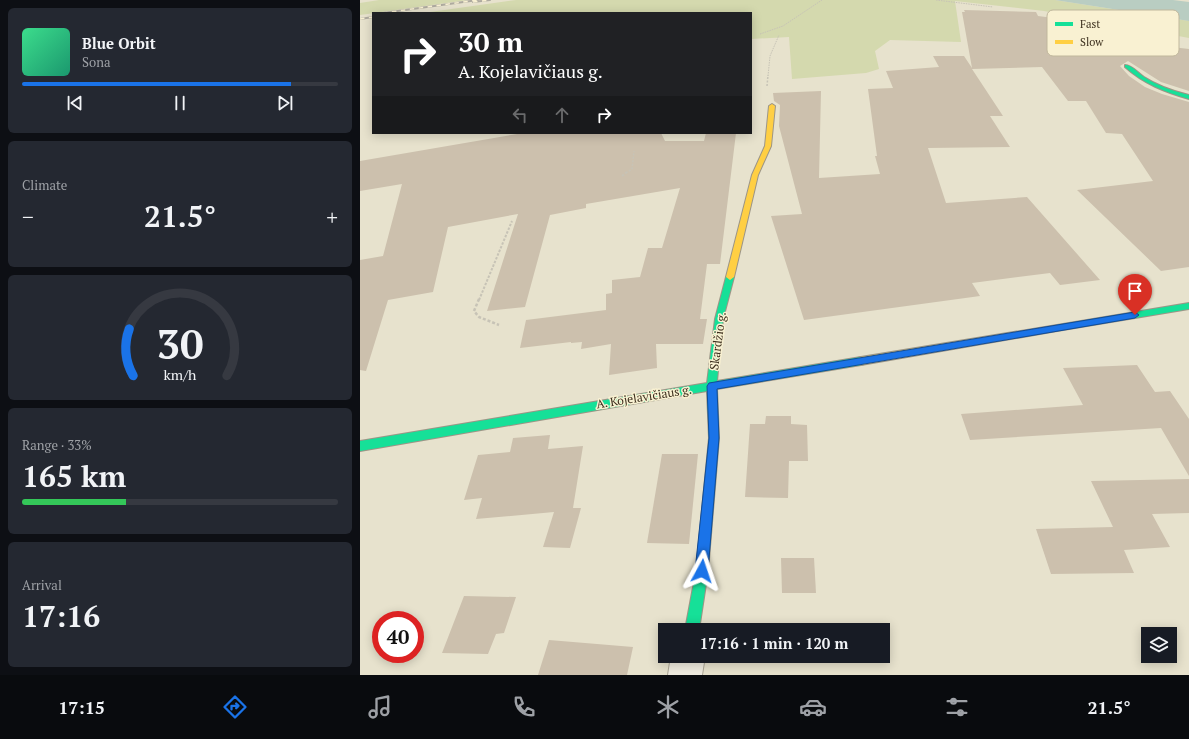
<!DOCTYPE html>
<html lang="en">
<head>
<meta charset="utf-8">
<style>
  body { margin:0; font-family:"PT Serif",serif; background:#242831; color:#f1f3f6; height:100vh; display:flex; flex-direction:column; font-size:15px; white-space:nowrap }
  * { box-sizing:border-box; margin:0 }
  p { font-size:13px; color:#9ea1a6 }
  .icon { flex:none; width:22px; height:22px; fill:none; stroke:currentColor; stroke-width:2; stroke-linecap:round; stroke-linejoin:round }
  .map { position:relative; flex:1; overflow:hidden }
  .panel { display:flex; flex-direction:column; gap:8px; padding:8px; background:#0d0f14; width:360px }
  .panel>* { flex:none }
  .hud { position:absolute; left:12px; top:12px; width:380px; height:122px; border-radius:0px; box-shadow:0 2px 10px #0003; background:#202124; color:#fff; overflow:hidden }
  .controls { position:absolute; left:781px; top:627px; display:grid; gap:8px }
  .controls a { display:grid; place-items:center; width:36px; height:36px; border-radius:0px; background:#171b24; box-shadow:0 2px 10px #0003; font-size:20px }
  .speed { position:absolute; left:12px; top:611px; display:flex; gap:8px; font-size:20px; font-weight:700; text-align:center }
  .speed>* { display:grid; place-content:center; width:52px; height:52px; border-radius:50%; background:#171b24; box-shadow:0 2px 10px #0003; line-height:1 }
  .speed .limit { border:6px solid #d22; background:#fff; color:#111 }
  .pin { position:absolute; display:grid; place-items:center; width:34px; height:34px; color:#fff; margin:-41px -17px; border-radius:50% 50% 50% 0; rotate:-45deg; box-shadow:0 0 4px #0007 }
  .pin .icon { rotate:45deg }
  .me { position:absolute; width:44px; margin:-22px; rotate:5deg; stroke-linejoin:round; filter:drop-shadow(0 0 3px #0008) }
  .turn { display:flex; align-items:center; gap:14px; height:84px; padding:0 20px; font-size:18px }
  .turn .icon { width:52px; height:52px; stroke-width:2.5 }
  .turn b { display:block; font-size:28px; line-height:34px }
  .lanes { display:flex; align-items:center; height:38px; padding:0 20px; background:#0003; justify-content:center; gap:20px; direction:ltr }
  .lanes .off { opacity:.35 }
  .big { font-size:30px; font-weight:700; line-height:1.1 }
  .panel .card { flex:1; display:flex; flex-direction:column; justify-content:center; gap:6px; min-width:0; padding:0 14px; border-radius:6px; background:#242831 }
  .panel .dial { align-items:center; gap:0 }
  .dial svg { height:104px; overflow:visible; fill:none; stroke:#363941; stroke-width:7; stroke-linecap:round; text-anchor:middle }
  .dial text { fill:#f1f3f6; stroke:none }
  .song { display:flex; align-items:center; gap:12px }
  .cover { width:48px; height:48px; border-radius:6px; background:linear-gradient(135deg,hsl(150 70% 55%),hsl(160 70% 35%)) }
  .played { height:4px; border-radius:2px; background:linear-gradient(90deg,#1a73e8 85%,#363941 85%) }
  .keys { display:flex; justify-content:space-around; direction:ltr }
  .heat { display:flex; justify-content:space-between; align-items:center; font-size:22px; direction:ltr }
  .charge { height:6px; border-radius:3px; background:linear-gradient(90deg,#34c759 33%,#363941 0) }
  .trip { position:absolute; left:298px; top:623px; width:232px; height:40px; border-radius:0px; background:#171b24; box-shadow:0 2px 10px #0003; font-weight:700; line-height:40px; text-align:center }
  .tab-bar { display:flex; height:64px; justify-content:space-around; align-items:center; background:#090b0e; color:#9ea1a6 }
  .tab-bar .icon { width:28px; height:28px }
  .tab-bar .current { color:#1a73e8 }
  .tab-bar b { font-size:18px; color:#f1f3f6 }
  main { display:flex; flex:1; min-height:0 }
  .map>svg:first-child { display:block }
</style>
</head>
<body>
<main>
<section class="panel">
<div class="card">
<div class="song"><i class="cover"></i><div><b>Blue Orbit</b><p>Sona</p></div></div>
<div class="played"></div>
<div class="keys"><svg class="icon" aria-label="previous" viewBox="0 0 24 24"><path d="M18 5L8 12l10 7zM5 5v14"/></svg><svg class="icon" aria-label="pause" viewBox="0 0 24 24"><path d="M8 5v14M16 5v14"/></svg><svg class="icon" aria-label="next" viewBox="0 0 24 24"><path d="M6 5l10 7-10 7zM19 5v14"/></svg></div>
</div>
<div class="card"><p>Climate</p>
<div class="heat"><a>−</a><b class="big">21.5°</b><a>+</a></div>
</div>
<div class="card dial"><svg viewBox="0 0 100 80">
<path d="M14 69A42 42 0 1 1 86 69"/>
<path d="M14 69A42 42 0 0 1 11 33" stroke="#1a73e8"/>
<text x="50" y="56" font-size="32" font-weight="700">30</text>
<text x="50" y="72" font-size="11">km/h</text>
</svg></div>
<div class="card"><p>Range · 33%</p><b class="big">165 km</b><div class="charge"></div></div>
<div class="card"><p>Arrival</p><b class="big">17:16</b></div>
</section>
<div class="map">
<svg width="829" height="675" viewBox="0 0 829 675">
  <rect width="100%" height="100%" fill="#e7e2cd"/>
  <g fill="#d4d9ae">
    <path d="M19 0H108L0 15V3Z"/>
    <path d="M156 0H695L829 21V38L684 11 595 1 601 42 530 40 515 51 519 69 506 73 432 79 429 37 391 39V13H63Z"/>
  </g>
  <path fill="#b9cdc2" d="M695 0H813L829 2V21Z"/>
  <g fill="#ccc0ad">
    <path d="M604 10 676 12 678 16 709 20 713 26 739 28 743 39 829 49V91L801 82 768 61 760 66 769 76 785 87 802 94 829 102V267L801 271 717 190 793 181 762 134 746 133 726 101H708L682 67 612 69 643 116H630L650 147 568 148 586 203 667 197 740 280 700 285 690 273 612 283 620 296 444 320 411 216 442 214 419 126 420 105 414 101 413 93 461 91 459 178 520 174 515 156H517L508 89 533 88 526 71 579 67 573 56H604L612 68 602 12H605Z"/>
    <path d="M163 133H301L305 141H344L346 133H376L360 264H347L340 319H347L343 344H296L297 368 249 375 251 344 221 349 222 342 211 343V342L160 348 166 320 246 310V294L252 293V280L280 277 288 248H302L320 188 226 204V208L190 215 165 307 127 311 158 214 88 227 73 292 28 300 6 371 0 370V260L23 256 42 184 0 191V161Z"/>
    <path d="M777 365 795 392 810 391 829 419V476L801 428 610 440 601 414 723 405 703 368Z"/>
    <path d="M406 416H431V424L447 425 448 461H429L428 498 385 497 390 424H405Z"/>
    <path d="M190 435 188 449 223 446 213 508H221L210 548 183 547 194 512 116 519 122 498 104 500 118 455 150 452 153 438Z"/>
    <path d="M302 454H338L329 544 287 543Z"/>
    <path d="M829 479V513L792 514 810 547 764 550 774 573 691 574 676 529 753 527 731 481Z"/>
    <path d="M421 558H454L456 593H422Z"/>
    <path d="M104 596 156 597 144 633 136 634 128 654 82 653Z"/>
    <path d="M189 640 273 647 267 675H178Z"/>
  </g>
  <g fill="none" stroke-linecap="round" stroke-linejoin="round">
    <defs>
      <path id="street" d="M311 656H345L342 675H308Z"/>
      <g id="fast">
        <path d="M765 65C772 65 778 73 784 77 798 86 813 91 829 95V99C805 92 784 84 765 67Z"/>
        <path d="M370 274 374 277 363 319 357 381 501 357 504 358 506 361 504 364 501 365 357 389 359 438 348 571 339 630H325L336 571 349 438 347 391 0 451V441L347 383 355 319 366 277Z"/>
        <path d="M829 303V309L697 331 693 328 697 325Z"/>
      </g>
      <g id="slow">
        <path d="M412 104 415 106 411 146 398 175 374 277 370 280 366 277 392 175 405 146 409 106Z"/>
        <path d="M697 325 701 328 697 331 501 365 498 364 496 361 498 358 501 357Z"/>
      </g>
    </defs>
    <use href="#street" stroke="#aca696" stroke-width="2"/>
    <use href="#fast" stroke="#9c9586" stroke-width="2"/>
    <use href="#slow" stroke="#9c9586" stroke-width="2"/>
    <g stroke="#c7c3b6" stroke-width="1" stroke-dasharray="1.5 1" stroke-linecap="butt">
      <path d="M576 0 633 7"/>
      <path d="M400 34 423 26 462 0"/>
      <path d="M408 76 410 56 419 35"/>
    </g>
    <g stroke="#c7c3b6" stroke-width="1.5" stroke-dasharray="2 1.5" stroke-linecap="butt">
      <path d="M407 86 408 75"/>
      <path d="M266 173 272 169 274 151"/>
    </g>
    <g stroke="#c7c3b6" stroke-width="2" stroke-dasharray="2.5 1.5" stroke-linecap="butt">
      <path d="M262 176 267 172"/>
      <path d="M119 300 152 221"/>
    </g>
    <path stroke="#c7c3b6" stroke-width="2.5" stroke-dasharray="3 2" stroke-linecap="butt" d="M119 299 114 311 119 317 139 325"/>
    <use href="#street" fill="#efebdf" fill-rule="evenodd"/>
    <use href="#fast" fill="#16e098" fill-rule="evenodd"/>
    <use href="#slow" fill="#ffcf43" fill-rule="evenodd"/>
    <defs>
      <g id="rail">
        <path d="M113 2 130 0"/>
        <path d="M23 13 118 0"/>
        <path d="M0 19 13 17"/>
      </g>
    </defs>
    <use href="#rail" stroke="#aeaa9f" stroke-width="2"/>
    <use href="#rail" stroke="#f9f1d2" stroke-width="1.5" stroke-dasharray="4.5" stroke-linecap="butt"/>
  </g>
  <path fill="#1a73e8" stroke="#114b97" d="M775 312 779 315 775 318 357 389 359 438 348 571 346 576 342 578 337 576 335 571 349 438 347 386 349 383Z"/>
  <g text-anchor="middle" stroke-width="3" stroke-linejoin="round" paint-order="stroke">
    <g font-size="12" fill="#3c2f1d" stroke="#f9f1d2">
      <text transform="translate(358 341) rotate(-82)" y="4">Skardžio g.</text>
      <text transform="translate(284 397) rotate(-9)" y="4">A. Kojelavičiaus g.</text>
    </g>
  </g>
  <rect x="687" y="10" width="132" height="46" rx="6" fill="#f9f1d2" stroke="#c0b79c" stroke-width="1"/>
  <rect x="695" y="22" width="18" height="4" fill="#16e098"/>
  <rect x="695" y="40" width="18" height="4" fill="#ffcf43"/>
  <g font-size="11" fill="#3c2f1d">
    <text x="720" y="28">Fast</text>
    <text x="720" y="46">Slow</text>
  </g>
</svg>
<div class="controls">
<a><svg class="icon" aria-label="layers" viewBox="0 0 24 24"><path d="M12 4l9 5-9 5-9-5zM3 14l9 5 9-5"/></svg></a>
</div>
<div class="speed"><div class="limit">40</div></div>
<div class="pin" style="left:775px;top:315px;background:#d93025"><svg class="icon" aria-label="arrive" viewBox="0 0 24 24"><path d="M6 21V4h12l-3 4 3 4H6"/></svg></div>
<svg class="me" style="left:342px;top:571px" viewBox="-20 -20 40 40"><path d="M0-17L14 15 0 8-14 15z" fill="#1a73e8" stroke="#fff" stroke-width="4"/></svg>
<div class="trip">17:16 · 1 min · 120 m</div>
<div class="hud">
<div class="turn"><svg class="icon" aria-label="right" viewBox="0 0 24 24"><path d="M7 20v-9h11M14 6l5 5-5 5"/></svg><div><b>30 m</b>A. Kojelavičiaus g.</div></div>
<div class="lanes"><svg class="icon off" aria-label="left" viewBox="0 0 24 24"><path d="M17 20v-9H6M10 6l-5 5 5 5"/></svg><svg class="icon off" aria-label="ahead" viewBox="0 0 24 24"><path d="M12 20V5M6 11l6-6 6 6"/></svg><svg class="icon" aria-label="right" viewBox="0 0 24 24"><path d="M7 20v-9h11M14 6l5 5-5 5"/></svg></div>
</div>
</div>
</main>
<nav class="tab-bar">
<b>17:15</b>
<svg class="icon current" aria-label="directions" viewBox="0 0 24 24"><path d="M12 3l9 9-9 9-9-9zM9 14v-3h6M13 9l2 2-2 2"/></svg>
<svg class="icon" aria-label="music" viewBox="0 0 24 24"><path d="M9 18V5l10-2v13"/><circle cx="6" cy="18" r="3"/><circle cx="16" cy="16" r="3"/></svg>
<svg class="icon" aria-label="phone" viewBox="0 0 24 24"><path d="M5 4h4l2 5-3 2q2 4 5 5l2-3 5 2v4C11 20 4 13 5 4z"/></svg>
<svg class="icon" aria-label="climate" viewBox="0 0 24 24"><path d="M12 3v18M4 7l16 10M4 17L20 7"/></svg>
<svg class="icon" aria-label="car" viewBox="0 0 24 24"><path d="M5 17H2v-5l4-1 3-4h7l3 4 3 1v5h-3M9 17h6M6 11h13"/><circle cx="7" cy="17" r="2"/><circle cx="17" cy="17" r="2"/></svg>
<svg class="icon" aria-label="filters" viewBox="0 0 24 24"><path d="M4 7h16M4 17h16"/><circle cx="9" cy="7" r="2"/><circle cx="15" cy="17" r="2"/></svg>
<b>21.5°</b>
</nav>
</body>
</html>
